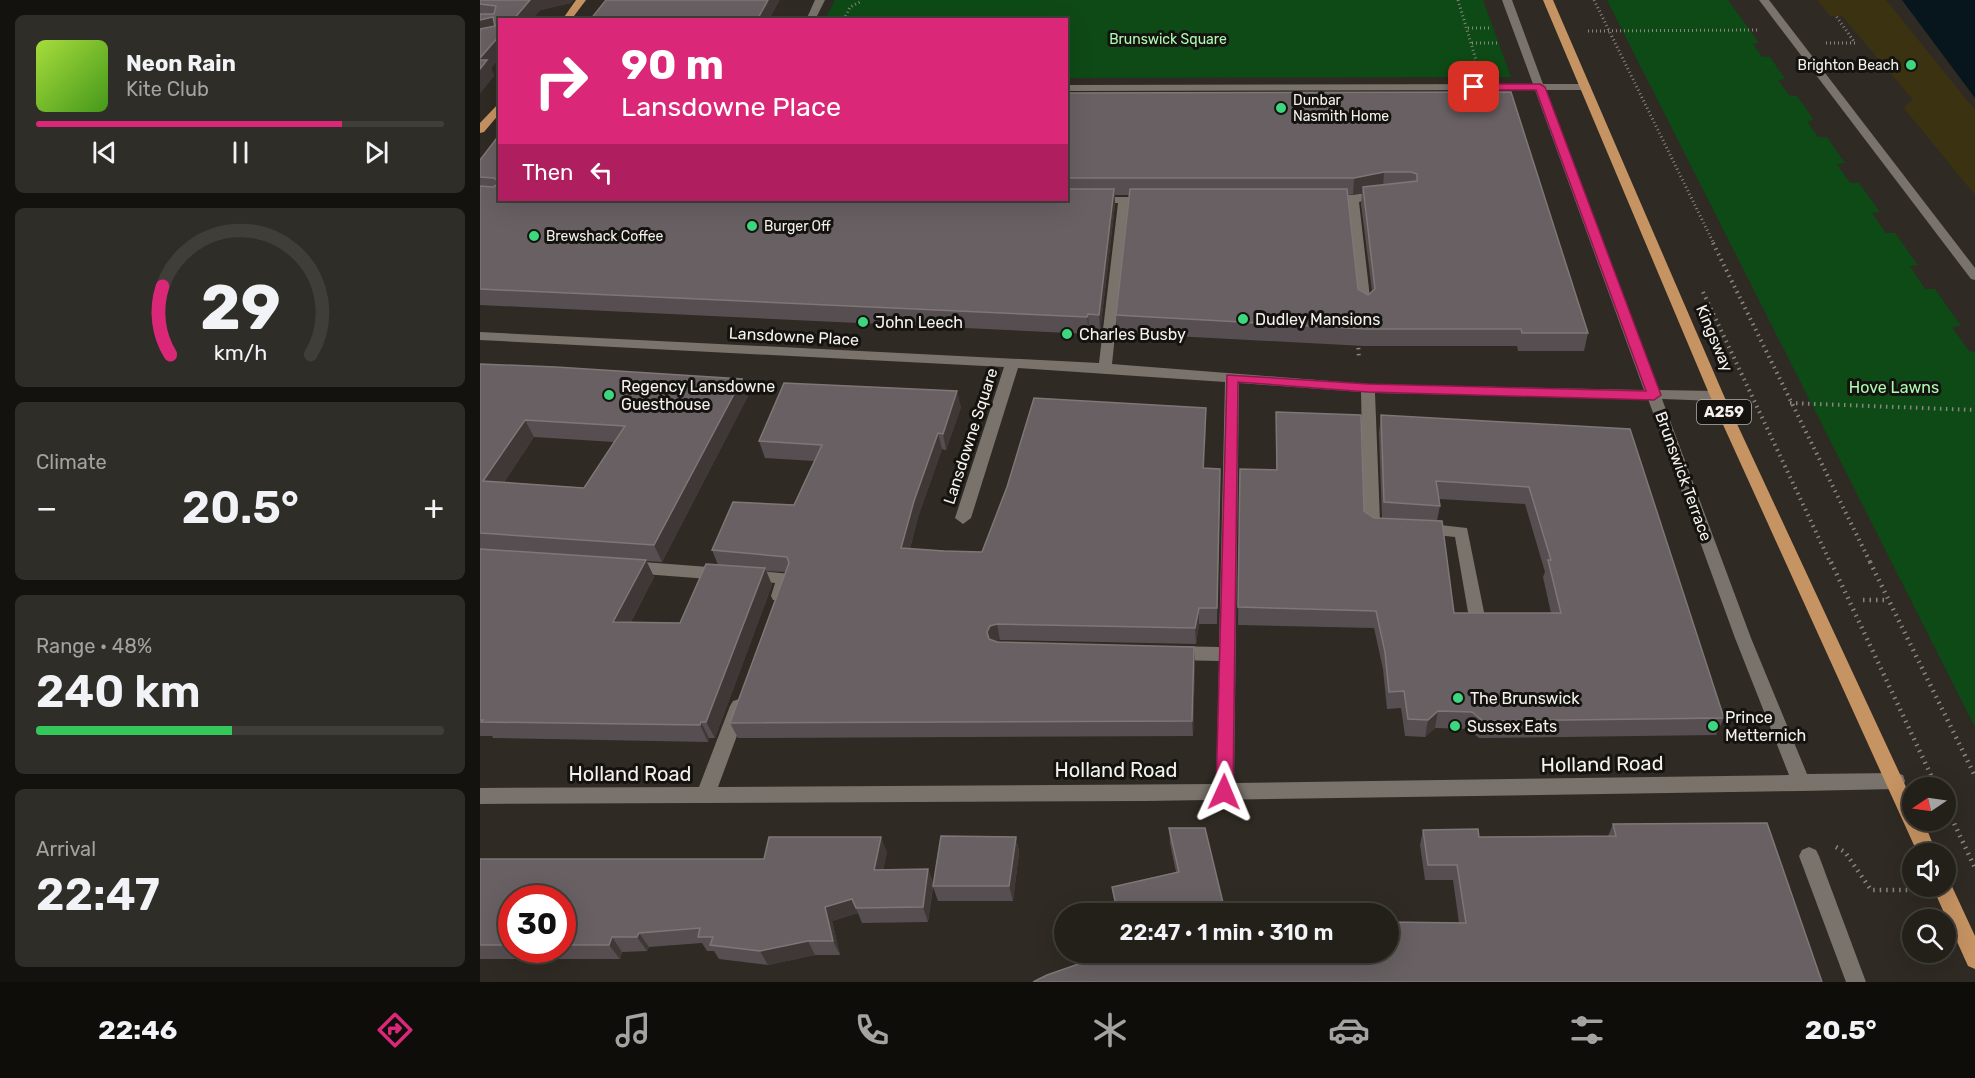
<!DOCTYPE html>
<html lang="en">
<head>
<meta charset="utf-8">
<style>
  body { margin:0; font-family:Rubik,sans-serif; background:#2f2d27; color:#f1f3f6; height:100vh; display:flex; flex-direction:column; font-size:22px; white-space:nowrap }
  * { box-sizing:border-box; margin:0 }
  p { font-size:20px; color:#a3a3a2 }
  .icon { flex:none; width:33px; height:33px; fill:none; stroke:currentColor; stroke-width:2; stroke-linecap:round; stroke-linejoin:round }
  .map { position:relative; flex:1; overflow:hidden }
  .details { display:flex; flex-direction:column; gap:15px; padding:15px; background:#13120e; width:480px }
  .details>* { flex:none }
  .guide { position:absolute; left:18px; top:18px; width:570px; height:183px; border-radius:0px; box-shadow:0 6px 24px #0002,0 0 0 2px #403e39; background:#db2777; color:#fff; overflow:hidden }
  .needle { width:39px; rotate:257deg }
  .fabs { position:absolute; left:1422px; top:777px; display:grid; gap:12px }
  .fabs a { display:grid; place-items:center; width:54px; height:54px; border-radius:50%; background:#23201a; box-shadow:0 6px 24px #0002,0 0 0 2px #403e39; font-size:30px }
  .speed { position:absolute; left:18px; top:885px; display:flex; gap:12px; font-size:30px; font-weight:700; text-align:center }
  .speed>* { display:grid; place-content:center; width:78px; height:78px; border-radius:50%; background:#23201a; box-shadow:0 6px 24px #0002,0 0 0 2px #403e39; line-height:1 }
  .speed .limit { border:9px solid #d22; background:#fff; color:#111 }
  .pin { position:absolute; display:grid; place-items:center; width:51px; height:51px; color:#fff; margin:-26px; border-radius:12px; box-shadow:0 3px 9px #0006 }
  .me { position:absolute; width:66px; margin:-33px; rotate:1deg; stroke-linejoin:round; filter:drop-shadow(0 0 4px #0008) }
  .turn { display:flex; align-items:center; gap:21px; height:126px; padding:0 24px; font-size:27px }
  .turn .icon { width:78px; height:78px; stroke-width:2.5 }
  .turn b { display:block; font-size:42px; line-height:51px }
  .then { display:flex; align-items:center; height:57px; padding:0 24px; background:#0003; gap:12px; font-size:22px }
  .big { font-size:45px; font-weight:600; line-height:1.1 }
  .details .tile { flex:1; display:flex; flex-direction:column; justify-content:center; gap:9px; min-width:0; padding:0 21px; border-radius:9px; background:#2f2d27 }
  .details .dial { align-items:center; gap:0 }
  .dial svg { height:156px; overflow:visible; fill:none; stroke:#403e39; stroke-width:7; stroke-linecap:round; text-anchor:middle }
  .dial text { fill:#f1f3f6; stroke:none }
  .song { display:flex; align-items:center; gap:18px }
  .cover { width:72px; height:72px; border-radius:9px; background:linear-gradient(135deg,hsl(80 70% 55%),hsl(100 70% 35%)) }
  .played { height:6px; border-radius:3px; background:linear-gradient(90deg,#db2777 75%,#403e39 75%) }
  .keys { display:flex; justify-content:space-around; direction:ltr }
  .heat { display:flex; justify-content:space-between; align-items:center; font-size:33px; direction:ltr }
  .charge { height:9px; border-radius:4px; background:linear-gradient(90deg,#34c759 48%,#403e39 0) }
  .trip { position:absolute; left:574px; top:903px; width:345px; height:60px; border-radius:30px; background:#23201a; box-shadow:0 6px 24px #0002,0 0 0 2px #403e39; font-weight:600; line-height:60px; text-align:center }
  .dock { display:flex; height:96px; justify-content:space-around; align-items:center; background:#0e0d0a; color:#a3a3a2 }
  .dock .icon { width:42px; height:42px }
  .dock .selected { color:#db2777 }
  .dock b { font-size:27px; color:#f1f3f6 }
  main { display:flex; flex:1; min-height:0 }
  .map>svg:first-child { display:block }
</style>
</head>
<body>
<main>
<section class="details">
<div class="tile">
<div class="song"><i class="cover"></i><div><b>Neon Rain</b><p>Kite Club</p></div></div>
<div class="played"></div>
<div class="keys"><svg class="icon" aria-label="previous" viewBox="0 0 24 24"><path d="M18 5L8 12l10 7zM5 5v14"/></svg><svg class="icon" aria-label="pause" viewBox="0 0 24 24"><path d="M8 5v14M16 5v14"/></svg><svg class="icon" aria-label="next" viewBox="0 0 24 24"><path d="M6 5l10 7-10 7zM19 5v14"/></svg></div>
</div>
<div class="tile dial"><svg viewBox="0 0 100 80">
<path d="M14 69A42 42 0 1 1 86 69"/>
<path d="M14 69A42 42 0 0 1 10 34" stroke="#db2777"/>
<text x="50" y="56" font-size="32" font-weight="700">29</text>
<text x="50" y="72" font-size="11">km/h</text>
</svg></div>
<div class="tile"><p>Climate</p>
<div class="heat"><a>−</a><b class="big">20.5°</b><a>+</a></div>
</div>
<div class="tile"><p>Range · 48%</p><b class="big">240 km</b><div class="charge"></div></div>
<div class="tile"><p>Arrival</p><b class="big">22:47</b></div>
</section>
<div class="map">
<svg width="1495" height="982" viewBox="0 0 1495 982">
  <rect width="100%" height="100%" fill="#2f2a23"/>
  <g fill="#0e4a16">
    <path d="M355 0H1003L1031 77 587 78 586 20 345 19Z"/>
    <path d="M1127 0H1248L1279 43 1273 44 1282 57H1290L1305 79 1298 80 1309 95 1317 96 1334 120 1327 121 1338 137H1347L1365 163 1357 164 1370 183H1379L1400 212 1392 213 1406 233H1415L1438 265 1430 266 1445 289H1455L1481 326 1472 327 1489 351 1495 352V727Z"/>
  </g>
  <path fill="#3a3211" d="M1337 0H1406L1495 110V195L1423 107 1433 100 1362 16H1350Z"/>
  <path fill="#06161c" d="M1422 0H1495V98Z"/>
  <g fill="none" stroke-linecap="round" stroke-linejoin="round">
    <g stroke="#89857f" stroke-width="3" stroke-dasharray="1 3" stroke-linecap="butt">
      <path d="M978 0 996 60 993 65"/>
      <path d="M1114 0 1234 244"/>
      <path d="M364 20 370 7 382 1"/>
      <path d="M988 28H1012"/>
      <path d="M1108 31 1277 30"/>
      <path d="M992 43H1018"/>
      <path d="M1346 43H1375L1356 16"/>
    </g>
    <g stroke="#89857f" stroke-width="4" stroke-dasharray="1.5 4.5" stroke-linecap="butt">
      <path d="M1233 243 1391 564"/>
      <path d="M1223 292 1351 564"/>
      <path d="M878 342 879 359"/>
      <path d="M1310 403 1495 410"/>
    </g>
    <g stroke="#89857f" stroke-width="4.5" stroke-dasharray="1.5 5" stroke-linecap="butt">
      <path d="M1351 562 1457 788"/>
      <path d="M1390 562 1495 776"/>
      <path d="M1383 600H1407"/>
      <path d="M1466 806 1495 868"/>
      <path d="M1356 847 1365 852 1391 890H1435"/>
    </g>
    <g fill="#79736b" fill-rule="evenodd">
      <path d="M335 0H345L335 20H326Z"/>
      <path d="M1022 0H1032L1063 84H1106L1111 87 1106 90H1065L1178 390 1237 391 1244 396 1237 401 1182 399 1271 638 1327 774 1416 773 1423 775 1425 781 1423 787 1416 789 1321 791 665 801 0 804V788L219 787 250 706 253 701 259 699 265 701 268 706 238 787 736 784 739 661 694 660 688 658 686 653 688 648 694 646 739 647 745 382 538 368 491 518 483 524 475 518 524 367 0 340V332L619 363 638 203H616L610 200 616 197H667L671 198V202L649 203 632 364 888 384 1164 390 1055 90 586 91V85L1053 84ZM759 383 881 392 884 527 887 531H905L908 527 905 523 900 521 895 393 1168 399 1255 638 1309 775 754 783Z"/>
      <path d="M1279 0H1289L1495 268V280L1491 279Z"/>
      <path d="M901 192 907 195 905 197 879 202 891 306 885 310 879 306 868 203H850L844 200C849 196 890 193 901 192Z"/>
      <path d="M942 523 987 528 1004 612 1002 616H990L988 612 975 537 937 533 934 529 937 525Z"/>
      <path d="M150 561 242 568 248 570 250 574 248 578 242 580 150 573 144 571 142 567 144 563Z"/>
      <path d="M269 570 311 574 313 578 305 600H293L291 596 295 583 263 580 261 576 263 572Z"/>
      <path d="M1329 847 1336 850 1339 856 1386 982H1366L1319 856 1322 850Z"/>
    </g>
    <g fill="#c69362" fill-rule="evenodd">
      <path d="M96 0H106L91 20H82Z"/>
      <path d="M1063 0H1073L1244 396 1432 800V820H1443L1457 854H1438L1230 396Z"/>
      <path d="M20 102V113L4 132 0 133V123Z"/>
      <path d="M1466 878 1469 880 1495 936V969L1488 966 1452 886H1466Z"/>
    </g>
  </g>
  <g fill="#574e51" fill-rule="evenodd">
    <path d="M0 0 91 3 60 10 11 68 14 76 0 93Z"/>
    <path d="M1031 92 1108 333 1104 351H1038L1037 346H884L638 333 636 315 649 195H635V205L620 332 609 331V334L0 305V160L20 134V200H586V93ZM882 193 881 204 892 291 888 295 878 289 868 195Z"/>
    <path d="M0 364 262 379 268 396 182 562 166 561 174 577 151 622 200 623 238 565 232 550 314 505 334 461 285 458 279 441 481 407 466 450 462 449 438 517 430 549 502 552 726 424 724 468 740 469 737 624H719L716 644 520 640 515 641 715 663 713 736 258 738 250 723 306 572 286 571 292 585 235 738H229L228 742 13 738 12 736H0ZM54 437 134 442 104 488 24 482Z"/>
    <path d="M796 412 884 511 894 518H902L899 433 901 415 1150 429 1244 718 1236 735 999 738 988 729 955 728 945 737 925 736 921 708 907 709 903 669 894 628 758 625 760 469 796 470ZM959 499 1045 504 1065 572 1063 577 1071 613H974L957 521 960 506Z"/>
    <path d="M1133 824 1342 982 979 923 973 880H945L940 845 943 830 999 837 1128 836Z"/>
    <path d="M689 828 744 907 839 912 897 914H636L632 887 696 872 690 843Z"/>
    <path d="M536 837 539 852 533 901H458L453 887 448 922 382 923 378 913 352 921 360 955H335L288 965 239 959 234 951H227L222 943 169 947 167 951 142 952 140 959H0V859H284L407 852 403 870 448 869 453 883ZM32 898H82V950H32Z"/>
  </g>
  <g fill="#403837">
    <path d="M50 0H94L91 3 60 10 52 20H33Z"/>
    <path d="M288 0H300L289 20H277Z"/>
    <path d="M13 17 20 32 0 36V20Z"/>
    <path d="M20 35V58L11 68 14 76 0 93V58Z"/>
    <path d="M904 172 903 189 883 187 882 193 873 195 874 178Z"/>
    <path d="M634 189 635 205 620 332 619 315Z"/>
    <path d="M608 314 609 331V334L607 317Z"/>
    <path d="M262 379 268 396 182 562 174 545Z"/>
    <path d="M477 391 481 407 466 450 463 434Z"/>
    <path d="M726 408V424L724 485 723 468Z"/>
    <path d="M45 420 54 437 13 498 3 481Z"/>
    <path d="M458 433 462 449 438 517 426 564 421 548 434 501Z"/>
    <path d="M166 560 174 577 142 639 133 622Z"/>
    <path d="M285 568 292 585 235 738 226 722Z"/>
    <path d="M719 608V624L716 644 715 628Z"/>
    <path d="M517 624 520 640 513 642 510 648 507 632 510 626Z"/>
    <path d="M714 647 715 663 713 736 712 721Z"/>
    <path d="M958 711 955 728 945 737 948 720Z"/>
    <path d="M221 722 229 738 228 742 220 725Z"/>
    <path d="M401 837 407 852 400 885 394 870Z"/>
    <path d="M536 837 539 852 533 901 529 886Z"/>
    <path d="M448 869 453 884 448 922 443 907Z"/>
    <path d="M372 899 378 913 352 921 360 955 353 941 345 907Z"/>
    <path d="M159 933 169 947 167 951 157 937Z"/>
    <path d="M132 937 142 952 140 959 129 945Z"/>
    <path d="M328 941 335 955 288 965 280 951Z"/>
  </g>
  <g fill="#686062" stroke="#7e7777" stroke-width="1.5" fill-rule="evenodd">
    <path d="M0 0H50L33 20H20V35L0 58V29L15 26 13 17 0 20V14H14L16 6 0 4Z"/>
    <path d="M126 0H288L277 20H110Z"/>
    <path d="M0 60H7L0 69Z"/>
    <path d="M1031 92 1108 333H1042L1041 329H886L636 315 650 189H867L878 289 888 295 895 289 883 187 937 181V174L931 172H904L874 178H586V93Z"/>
    <path d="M20 134V183L14 178 0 177V160Z"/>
    <path d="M20 183V200H586V189H634L619 315 608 314 607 317 0 289V186L13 187Z"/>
    <path d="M0 364 76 367 262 379 174 545 0 533ZM45 420 145 426 104 488 3 481Z"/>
    <path d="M304 383 477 391 463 434 458 433 434 501 421 548 464 551 502 552 527 487 554 398 726 408 723 468 740 469 737 608H719L715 628 517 624 510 626 507 632 509 639 517 642 714 647 712 721 250 723 309 563 307 557 232 550 253 502 314 505 342 445 279 441Z"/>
    <path d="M796 412 881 415 884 511 894 518 962 521 974 613H1081L1068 560H1071L1049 487 956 481 960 506 904 502 901 415 1150 429 1244 718 1003 721 992 712 958 711 948 720 928 719 924 691 909 692 905 652 896 611 758 607 760 469 797 470Z"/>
    <path d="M0 549 166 560 133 622 200 623 226 564 285 568 226 722H221L220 725 1 722 3 720H0Z"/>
    <path d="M1287 823 1342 982H553L567 975 633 952H909V922L986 923 977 865H948L943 830 998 829 999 837 1136 836 1133 824Z"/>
    <path d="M689 828H725L744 907 772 904 773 908 839 905V912H896L897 914H638L632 887 699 872Z"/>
    <path d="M461 836 536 837 529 886H453Z"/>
    <path d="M289 837H401L394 870 448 869 443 907 376 908 372 899 345 907 353 941H328L280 951 230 945 233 937H218L220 928 159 933 157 937H132L129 945H82V898H32V945H0V859H284Z"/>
  </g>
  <path fill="#db2777" stroke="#8e194d" stroke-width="1.5" d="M1060 84 1065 87 1181 395 1174 400 888 392 758 382 753 792 750 797 744 799 738 797 736 792 747 375 888 384 1166 391 1056 90H994L989 87 994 84Z"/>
  <g fill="#3cd77e" stroke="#151310" stroke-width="2">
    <circle cx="1431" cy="65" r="6"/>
    <circle cx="801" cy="108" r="6"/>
    <circle cx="272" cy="226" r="6"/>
    <circle cx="54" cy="236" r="6"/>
    <circle cx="763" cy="319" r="6"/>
    <circle cx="383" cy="322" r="6"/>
    <circle cx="587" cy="334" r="6"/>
    <circle cx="129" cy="395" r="6"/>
    <circle cx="978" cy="698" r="6"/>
    <circle cx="975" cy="726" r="6"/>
    <circle cx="1233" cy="726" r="6"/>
  </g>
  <g text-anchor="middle" stroke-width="6" stroke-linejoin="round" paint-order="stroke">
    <g font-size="14" fill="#adfbb0" stroke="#151310">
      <text x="688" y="44">Brunswick Square</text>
    </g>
    <g font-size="14" fill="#f5f2ed" stroke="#151310" text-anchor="start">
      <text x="1419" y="70" text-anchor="end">Brighton Beach</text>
      <text x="813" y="105">Dunbar<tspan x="813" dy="16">Nasmith Home</tspan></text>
      <text x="284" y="231">Burger Off</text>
      <text x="66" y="241">Brewshack Coffee</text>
    </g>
    <rect fill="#151310" stroke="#b2afab" stroke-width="1.5" x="1217" y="400" width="54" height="24" rx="4.5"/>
    <g font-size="15" font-weight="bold" fill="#f5f2ed">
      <text x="1244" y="417">A259</text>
    </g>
    <g font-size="16" fill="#f5f2ed" stroke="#151310" text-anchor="start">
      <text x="775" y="325">Dudley Mansions</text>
      <text x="395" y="328">John Leech</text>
      <text x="599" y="340">Charles Busby</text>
      <text x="141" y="392">Regency Lansdowne<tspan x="141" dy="18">Guesthouse</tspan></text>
      <text x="990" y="704">The Brunswick</text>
      <text x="1245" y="723">Prince<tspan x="1245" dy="18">Metternich</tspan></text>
      <text x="987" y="732">Sussex Eats</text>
    </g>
    <g font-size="16" fill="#f5f2ed" stroke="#151310">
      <text transform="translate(314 336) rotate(3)" y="6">Lansdowne Place</text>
      <text transform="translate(1235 338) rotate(67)" y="6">Kingsway</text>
      <text transform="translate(490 436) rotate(-72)" y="6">Lansdowne Square</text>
      <text transform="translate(1204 476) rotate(70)" y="6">Brunswick Terrace</text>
    </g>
    <g font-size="16" fill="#adfbb0" stroke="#151310">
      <text x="1414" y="393">Hove Lawns</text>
    </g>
    <g font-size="20" fill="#f5f2ed" stroke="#151310">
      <text transform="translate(1122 764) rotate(-1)" y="7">Holland Road</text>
      <text x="636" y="777">Holland Road</text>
      <text x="150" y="781">Holland Road</text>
    </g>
  </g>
</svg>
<div class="fabs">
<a><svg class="needle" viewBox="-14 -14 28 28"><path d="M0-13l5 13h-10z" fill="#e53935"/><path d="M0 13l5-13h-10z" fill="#a3a3a2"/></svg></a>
<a><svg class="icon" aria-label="sound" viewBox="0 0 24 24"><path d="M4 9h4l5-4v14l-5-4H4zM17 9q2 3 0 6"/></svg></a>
<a><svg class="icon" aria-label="search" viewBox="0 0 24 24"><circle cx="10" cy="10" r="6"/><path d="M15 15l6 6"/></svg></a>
</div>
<div class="speed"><div class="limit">30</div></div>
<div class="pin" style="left:994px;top:87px;background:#d93025"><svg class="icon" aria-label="arrive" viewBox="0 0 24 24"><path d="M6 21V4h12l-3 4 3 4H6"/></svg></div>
<svg class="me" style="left:744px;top:792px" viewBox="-20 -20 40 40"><path d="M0-17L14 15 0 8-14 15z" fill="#db2777" stroke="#fff" stroke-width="4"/></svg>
<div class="trip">22:47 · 1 min · 310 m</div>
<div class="guide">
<div class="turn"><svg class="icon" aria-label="right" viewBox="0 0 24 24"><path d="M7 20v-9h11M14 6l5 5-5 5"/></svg><div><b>90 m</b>Lansdowne Place</div></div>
<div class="then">Then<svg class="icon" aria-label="left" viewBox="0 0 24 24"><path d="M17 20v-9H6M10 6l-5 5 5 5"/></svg></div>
</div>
</div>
</main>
<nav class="dock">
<b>22:46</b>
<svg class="icon selected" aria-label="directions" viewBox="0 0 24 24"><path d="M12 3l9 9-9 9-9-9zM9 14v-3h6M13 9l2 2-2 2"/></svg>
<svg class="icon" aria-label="music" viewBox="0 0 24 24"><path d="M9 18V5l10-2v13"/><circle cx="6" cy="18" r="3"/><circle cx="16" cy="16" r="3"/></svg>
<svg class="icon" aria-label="phone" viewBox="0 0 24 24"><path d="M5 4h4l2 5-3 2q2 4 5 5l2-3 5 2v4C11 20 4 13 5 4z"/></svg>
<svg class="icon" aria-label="climate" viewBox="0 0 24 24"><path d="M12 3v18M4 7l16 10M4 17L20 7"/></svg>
<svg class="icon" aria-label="car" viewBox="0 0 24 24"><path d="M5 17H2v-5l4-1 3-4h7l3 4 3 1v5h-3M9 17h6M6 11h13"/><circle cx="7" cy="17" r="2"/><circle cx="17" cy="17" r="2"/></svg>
<svg class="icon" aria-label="filters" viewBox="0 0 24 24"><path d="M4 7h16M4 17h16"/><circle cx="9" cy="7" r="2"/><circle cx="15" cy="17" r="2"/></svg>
<b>20.5°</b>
</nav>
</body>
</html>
